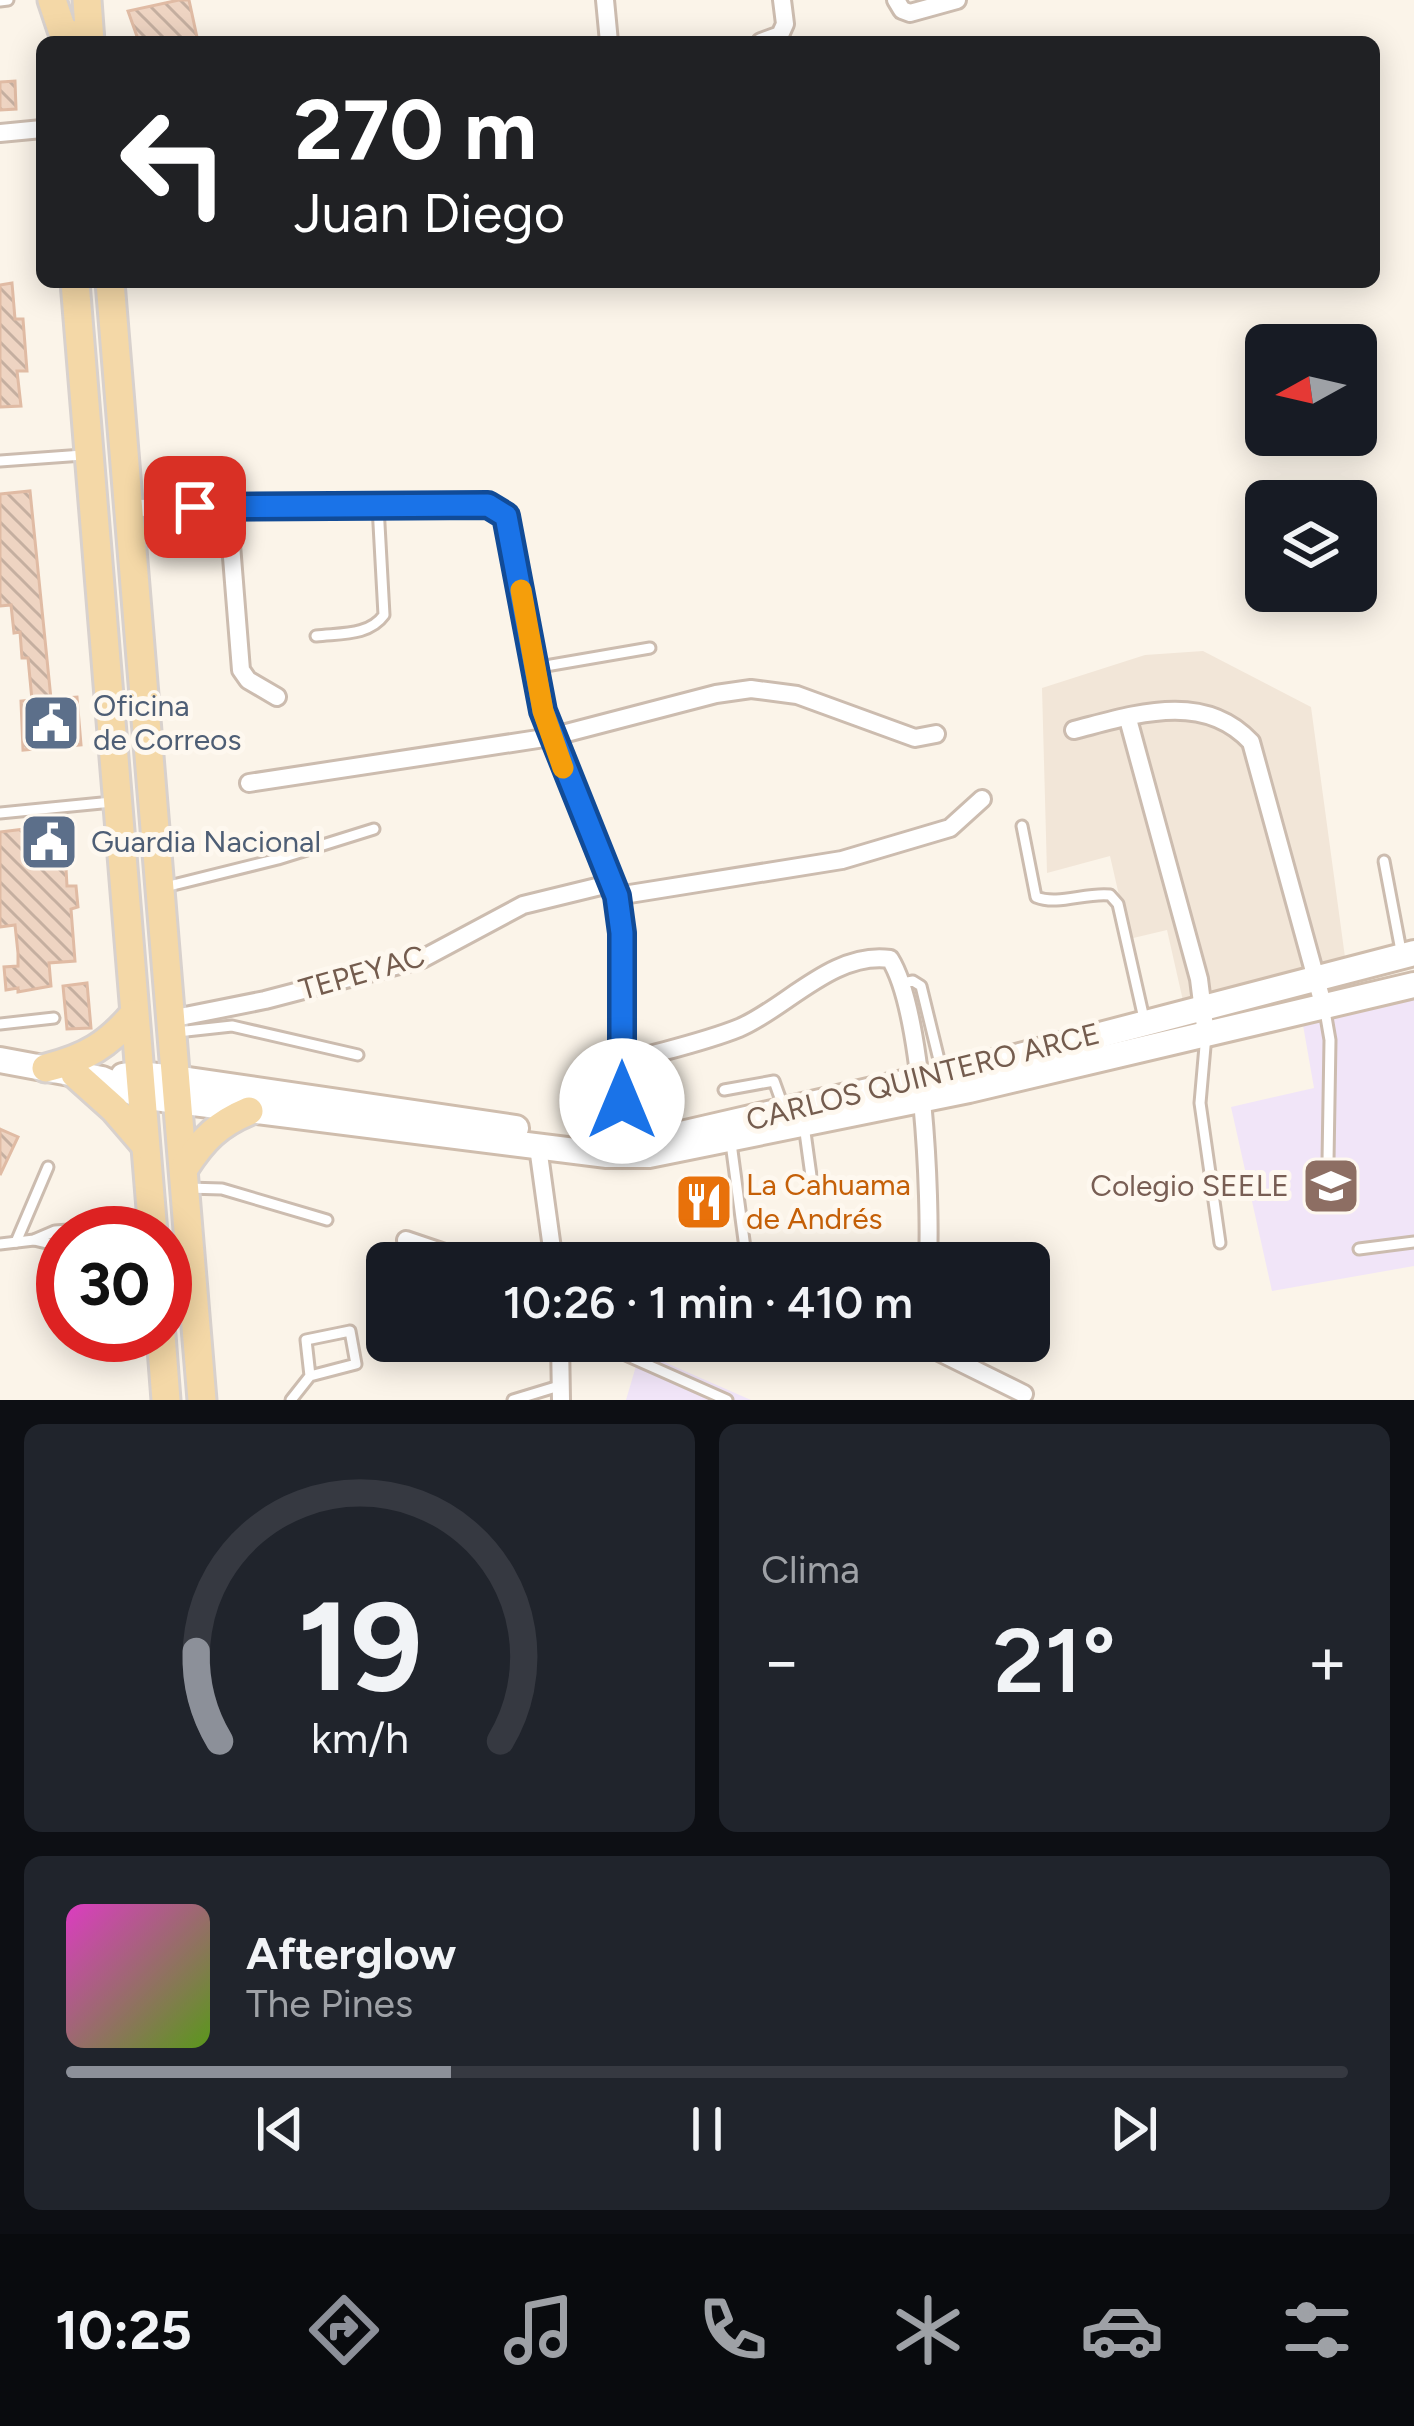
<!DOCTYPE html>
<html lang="es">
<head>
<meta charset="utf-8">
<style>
  body { margin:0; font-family:Figtree,sans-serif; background:#20242c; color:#f1f3f6; height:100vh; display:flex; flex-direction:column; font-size:45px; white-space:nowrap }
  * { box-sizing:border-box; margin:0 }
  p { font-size:39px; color:#9ea1a6 }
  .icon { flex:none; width:66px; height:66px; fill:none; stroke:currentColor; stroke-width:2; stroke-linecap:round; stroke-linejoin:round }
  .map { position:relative; height:1400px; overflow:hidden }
  .sheet { display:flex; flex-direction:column; gap:24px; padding:24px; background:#0d0f14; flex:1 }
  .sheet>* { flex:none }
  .banner { position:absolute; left:36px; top:36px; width:1344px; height:252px; border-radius:18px; box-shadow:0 6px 30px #0003; background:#202124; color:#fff; overflow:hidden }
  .needle { width:78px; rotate:262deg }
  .fabs { position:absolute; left:1245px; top:324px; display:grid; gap:24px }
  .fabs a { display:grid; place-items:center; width:132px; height:132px; border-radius:18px; background:#171b24; box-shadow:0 6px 30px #0003; font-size:60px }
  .speed { position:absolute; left:36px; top:1206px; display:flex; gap:24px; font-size:60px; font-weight:700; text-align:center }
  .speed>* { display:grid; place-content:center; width:156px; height:156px; border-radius:50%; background:#171b24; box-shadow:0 6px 30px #0003; line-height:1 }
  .speed .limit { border:18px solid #d22; background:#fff; color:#111 }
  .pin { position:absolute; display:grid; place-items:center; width:102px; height:102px; color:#fff; margin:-51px; border-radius:24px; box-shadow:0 6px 18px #0006 }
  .me { position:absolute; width:132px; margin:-66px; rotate:0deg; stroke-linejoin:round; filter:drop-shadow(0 0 9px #0008) }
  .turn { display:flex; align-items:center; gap:42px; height:252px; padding:0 60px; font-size:54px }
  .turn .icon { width:156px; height:156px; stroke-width:2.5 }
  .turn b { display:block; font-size:84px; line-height:102px }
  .big { font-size:90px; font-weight:600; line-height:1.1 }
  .sheet .card { flex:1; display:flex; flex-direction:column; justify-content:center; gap:18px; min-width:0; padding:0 42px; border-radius:18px; background:#20242c }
  .sheet .dial { align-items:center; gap:0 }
  .dial svg { height:312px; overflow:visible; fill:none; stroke:#363941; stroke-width:7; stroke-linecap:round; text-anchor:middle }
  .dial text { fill:#f1f3f6; stroke:none }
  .song { display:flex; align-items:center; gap:36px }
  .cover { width:144px; height:144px; border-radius:18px; background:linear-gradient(135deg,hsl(310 70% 55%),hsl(90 70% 35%)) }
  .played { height:12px; border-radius:6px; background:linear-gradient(90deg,#8c9099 30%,#363941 30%) }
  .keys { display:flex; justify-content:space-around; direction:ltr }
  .heat { display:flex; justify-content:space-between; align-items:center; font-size:66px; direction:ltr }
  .sheet .tiles { flex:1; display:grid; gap:24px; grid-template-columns:1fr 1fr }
  .card:last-child { grid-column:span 2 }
  .trip { position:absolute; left:366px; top:1242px; width:684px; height:120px; border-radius:18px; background:#171b24; box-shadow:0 6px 30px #0003; font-weight:600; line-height:120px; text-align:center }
  .tabs { display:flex; height:192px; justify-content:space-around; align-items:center; background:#090b0e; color:#9ea1a6 }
  .tabs .icon { width:84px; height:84px }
  .tabs .selected { color:#8c9099 }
  .tabs b { font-size:54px; color:#f1f3f6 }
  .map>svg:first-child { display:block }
</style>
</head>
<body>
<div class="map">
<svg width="1414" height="1400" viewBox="0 0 1414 1400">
  <defs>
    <pattern id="building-back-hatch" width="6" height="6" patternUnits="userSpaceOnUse" patternTransform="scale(3)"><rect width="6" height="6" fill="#eed4c2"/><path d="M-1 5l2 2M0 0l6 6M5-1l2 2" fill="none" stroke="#c5afa0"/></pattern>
  </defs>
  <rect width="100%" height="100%" fill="#fbf4e9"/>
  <path fill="#f2e6d8" d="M1203 651 1311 707 1347 972 1186 1014 1167 930 1129 939 1110 856 1047 873 1042 688 1145 655Z"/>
  <g fill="#f1e5f8">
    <path d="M1414 996V1266L1272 1291 1231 1107 1314 1088 1303 1025Z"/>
    <path d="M572 1341H616L751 1400H626L636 1366Z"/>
  </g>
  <g fill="url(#building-back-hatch)" stroke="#e0bba4" stroke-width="3">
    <path d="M179 0H189L198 42H139L128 11Z"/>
    <path d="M15 81 16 109 0 110V82Z"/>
    <path d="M12 283 15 319H23L27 371H17L21 406 0 407V285Z"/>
    <path d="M30 491 51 699 77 697 81 745 23 750 21 701 32 700 28 658H22L20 632 14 633 11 605 0 606V494Z"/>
    <path d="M25 829 26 849H39L41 860 50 868 66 869 67 886H76L78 907 71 909 75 961 49 963 51 986 18 992V988L6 990 4 967 18 966V953L15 925 0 927V832Z"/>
    <path d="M87 983 91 1028 67 1029 63 986Z"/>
    <path d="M0 1129 18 1137 0 1175Z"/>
  </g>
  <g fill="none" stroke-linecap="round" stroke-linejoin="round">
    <defs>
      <g id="lane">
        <path d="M0 1 8 0"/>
        <path d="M0 461 83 455"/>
        <path d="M316 636C340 633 369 636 384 615L378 506"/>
        <path d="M534 668 650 648"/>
        <path d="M0 813 112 802"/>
        <path d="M1022 826 1036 897C1058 906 1086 892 1110 895L1118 904 1145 1023"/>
        <path d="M1384 861 1402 956"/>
        <path d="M165 887 278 859 374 829"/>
        <path d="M902 983 913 981 921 986 942 1072"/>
        <path d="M1325 1011 1330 1040 1328 1161"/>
        <path d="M0 1024 54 1018"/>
        <path d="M177 1032 232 1026 358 1055"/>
        <path d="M1206 1035 1200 1103 1220 1243"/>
        <path d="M724 1090 774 1081 783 1106"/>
        <path d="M804 1125 812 1183"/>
        <path d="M731 1143 747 1263"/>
        <path d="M187 1188 222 1189 327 1220"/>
        <path d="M34 1240 63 1247"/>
        <path d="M16 1242 48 1167"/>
        <path d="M0 1244 34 1240 55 1231 147 1224"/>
        <path d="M1359 1249 1414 1242"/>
        <path d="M594 1341 727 1400"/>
        <path d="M291 1400 310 1376 356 1364 350 1331 306 1340 310 1376"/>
        <path d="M513 1400 559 1386"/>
      </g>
      <g id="street">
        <path d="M605 0 609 42"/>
        <path d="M896 0 902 10 910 13 957 0"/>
        <path d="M761 42 780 35 785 24 782 0"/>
        <path d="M0 133 42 129"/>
        <path d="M228 507 241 670 248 680 277 697"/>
        <path d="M128 508 488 505 506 516 543 711 560 761 613 883 621 916 622 1156"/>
        <path d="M1128 719 1199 979 1206 1035"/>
        <path d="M1074 730C1133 715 1203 690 1251 742L1323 1004"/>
        <path d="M249 783 551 737 716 694 751 689 797 695 915 738 936 734"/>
        <path d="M617 896 842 860 950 828 982 799"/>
        <path d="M170 1019 265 1000 422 959 523 905 613 883"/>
        <path d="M622 1063C661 1051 702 1043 739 1028 785 1009 833 951 890 959 923 1012 931 1197 928 1263"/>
        <path d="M538 1147 554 1263"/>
        <path d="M406 1240 474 1263"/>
        <path d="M560 1341 561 1400"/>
        <path d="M931 1341 937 1351 1024 1394"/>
      </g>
      <g id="secondary">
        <path d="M0 1060 102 1079 141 1096 177 1101 607 1155H649L969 1090 1414 985"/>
        <path d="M123 1076 139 1074 175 1078 516 1128"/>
        <path d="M681 1134 1016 1057 1414 953"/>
      </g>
      <g id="primary">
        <path d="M52 0 62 30 74 36 89 34"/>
        <path d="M87 0 90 42"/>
        <path d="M75 282 153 1233"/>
        <path d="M110 282 202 1400"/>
        <path d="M46 1068C86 1058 108 1045 134 1014"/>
        <path d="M75 1074 114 1109 145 1145"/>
        <path d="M185 1167C203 1139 218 1124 249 1111"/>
        <path d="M161 1335 166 1400"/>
      </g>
    </defs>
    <use href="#lane" stroke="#ccbcaf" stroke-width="15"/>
    <use href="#street" stroke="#ccbcaf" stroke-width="22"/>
    <use href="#secondary" stroke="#cfbdad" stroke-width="30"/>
    <use href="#primary" stroke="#d8d1cd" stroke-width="33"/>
    <use href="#lane" stroke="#fff" stroke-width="9"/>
    <use href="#street" stroke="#fff" stroke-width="16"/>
    <use href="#secondary" stroke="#fff" stroke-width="24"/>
    <use href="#primary" stroke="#f4d8a7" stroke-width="27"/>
  </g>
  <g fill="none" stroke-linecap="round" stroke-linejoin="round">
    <defs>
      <path id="route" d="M195 507 488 505 506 516 543 711 617 896 622 933V1101"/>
    </defs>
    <use href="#route" stroke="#114b97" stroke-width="30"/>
    <use href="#route" stroke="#1a73e8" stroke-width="21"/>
    <path stroke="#f59e0b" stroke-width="21" d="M521 590 543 711 563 768"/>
  </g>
  <defs>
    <symbol id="civic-square" viewBox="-11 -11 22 22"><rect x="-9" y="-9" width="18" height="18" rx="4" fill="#5c6f8a" stroke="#fef8ef"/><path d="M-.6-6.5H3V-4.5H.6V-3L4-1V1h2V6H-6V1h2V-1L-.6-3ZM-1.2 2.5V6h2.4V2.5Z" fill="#fff"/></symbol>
    <symbol id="school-square" viewBox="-11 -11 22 22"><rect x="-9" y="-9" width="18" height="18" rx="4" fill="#8d6e63" stroke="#fef8ef"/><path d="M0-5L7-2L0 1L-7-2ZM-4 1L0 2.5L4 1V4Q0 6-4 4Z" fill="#fff"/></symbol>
    <symbol id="restaurant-square" viewBox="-11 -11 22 22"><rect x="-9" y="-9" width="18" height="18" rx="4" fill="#e8710a" stroke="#fef8ef"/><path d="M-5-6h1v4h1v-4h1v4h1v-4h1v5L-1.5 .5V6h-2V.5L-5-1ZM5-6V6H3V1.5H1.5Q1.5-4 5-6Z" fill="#fff"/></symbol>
  </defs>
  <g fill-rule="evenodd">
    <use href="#civic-square" x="18" y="690" width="66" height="66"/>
    <use href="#civic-square" x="16" y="809" width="66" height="66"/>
    <use href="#school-square" x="1298" y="1153" width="66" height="66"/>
    <use href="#restaurant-square" x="671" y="1169" width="66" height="66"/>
  </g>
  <g text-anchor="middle" stroke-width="10" stroke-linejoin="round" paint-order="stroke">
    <g font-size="30" fill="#4e5e75" stroke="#fef8ef" text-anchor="start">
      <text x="93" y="716">Oficina<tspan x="93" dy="34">de Correos</tspan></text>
      <text x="91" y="852">Guardia Nacional</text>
    </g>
    <g font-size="30" fill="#745c4e" stroke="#fef8ef">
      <text transform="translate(362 973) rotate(-16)" y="10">TEPEYAC</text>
      <text transform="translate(923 1077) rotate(-14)" y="10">CARLOS QUINTERO ARCE</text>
    </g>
    <g font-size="30" fill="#c56008" stroke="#fef8ef" text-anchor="start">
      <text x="746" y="1195">La Cahuama<tspan x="746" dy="34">de Andrés</tspan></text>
    </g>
    <g font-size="30" fill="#785e54" stroke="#fef8ef" text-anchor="end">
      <text x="1289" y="1196">Colegio SEELE</text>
    </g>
  </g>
</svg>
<div class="fabs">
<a><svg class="needle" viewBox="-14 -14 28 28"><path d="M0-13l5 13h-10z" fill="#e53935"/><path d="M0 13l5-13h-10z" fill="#9ea1a6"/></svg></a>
<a><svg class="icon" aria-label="layers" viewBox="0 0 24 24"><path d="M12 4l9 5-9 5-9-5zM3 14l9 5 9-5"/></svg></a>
</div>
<div class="speed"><div class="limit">30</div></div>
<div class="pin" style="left:195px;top:507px;background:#d93025"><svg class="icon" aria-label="arrive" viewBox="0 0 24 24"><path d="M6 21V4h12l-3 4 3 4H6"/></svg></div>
<svg class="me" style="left:622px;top:1101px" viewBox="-20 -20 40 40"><circle r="19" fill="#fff"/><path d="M0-13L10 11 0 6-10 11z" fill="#1a73e8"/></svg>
<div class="trip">10:26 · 1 min · 410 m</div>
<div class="banner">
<div class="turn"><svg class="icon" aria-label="left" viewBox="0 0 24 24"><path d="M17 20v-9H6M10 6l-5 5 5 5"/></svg><div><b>270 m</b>Juan Diego</div></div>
</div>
</div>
<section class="sheet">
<div class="tiles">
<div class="card dial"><svg viewBox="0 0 100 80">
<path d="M14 69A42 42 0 1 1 86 69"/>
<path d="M14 69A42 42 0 0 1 8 46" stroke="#8c9099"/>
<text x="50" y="56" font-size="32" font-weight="700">19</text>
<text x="50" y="72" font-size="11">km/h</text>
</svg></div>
<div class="card"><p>Clima</p>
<div class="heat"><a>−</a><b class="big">21°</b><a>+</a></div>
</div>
<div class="card">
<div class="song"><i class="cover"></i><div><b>Afterglow</b><p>The Pines</p></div></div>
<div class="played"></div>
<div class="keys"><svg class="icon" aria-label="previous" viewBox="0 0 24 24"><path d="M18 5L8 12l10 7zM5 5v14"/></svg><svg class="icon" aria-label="pause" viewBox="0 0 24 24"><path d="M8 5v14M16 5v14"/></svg><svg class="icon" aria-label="next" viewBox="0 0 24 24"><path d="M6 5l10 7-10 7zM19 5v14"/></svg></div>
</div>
</div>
</section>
<nav class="tabs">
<b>10:25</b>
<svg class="icon selected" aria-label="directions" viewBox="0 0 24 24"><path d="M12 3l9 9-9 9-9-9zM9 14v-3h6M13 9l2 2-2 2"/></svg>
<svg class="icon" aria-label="music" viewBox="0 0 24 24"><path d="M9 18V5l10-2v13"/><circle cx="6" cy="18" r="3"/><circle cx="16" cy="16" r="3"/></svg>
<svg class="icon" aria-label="phone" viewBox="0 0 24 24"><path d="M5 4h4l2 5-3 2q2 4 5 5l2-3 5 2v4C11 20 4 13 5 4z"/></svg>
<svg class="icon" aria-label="climate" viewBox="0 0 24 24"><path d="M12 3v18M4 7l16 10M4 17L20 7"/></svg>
<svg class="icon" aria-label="car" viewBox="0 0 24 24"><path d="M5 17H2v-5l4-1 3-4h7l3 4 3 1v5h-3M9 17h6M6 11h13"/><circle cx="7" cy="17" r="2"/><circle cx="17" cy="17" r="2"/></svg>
<svg class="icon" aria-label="filters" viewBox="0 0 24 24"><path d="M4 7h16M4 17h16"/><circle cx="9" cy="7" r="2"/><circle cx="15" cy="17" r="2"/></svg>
</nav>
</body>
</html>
